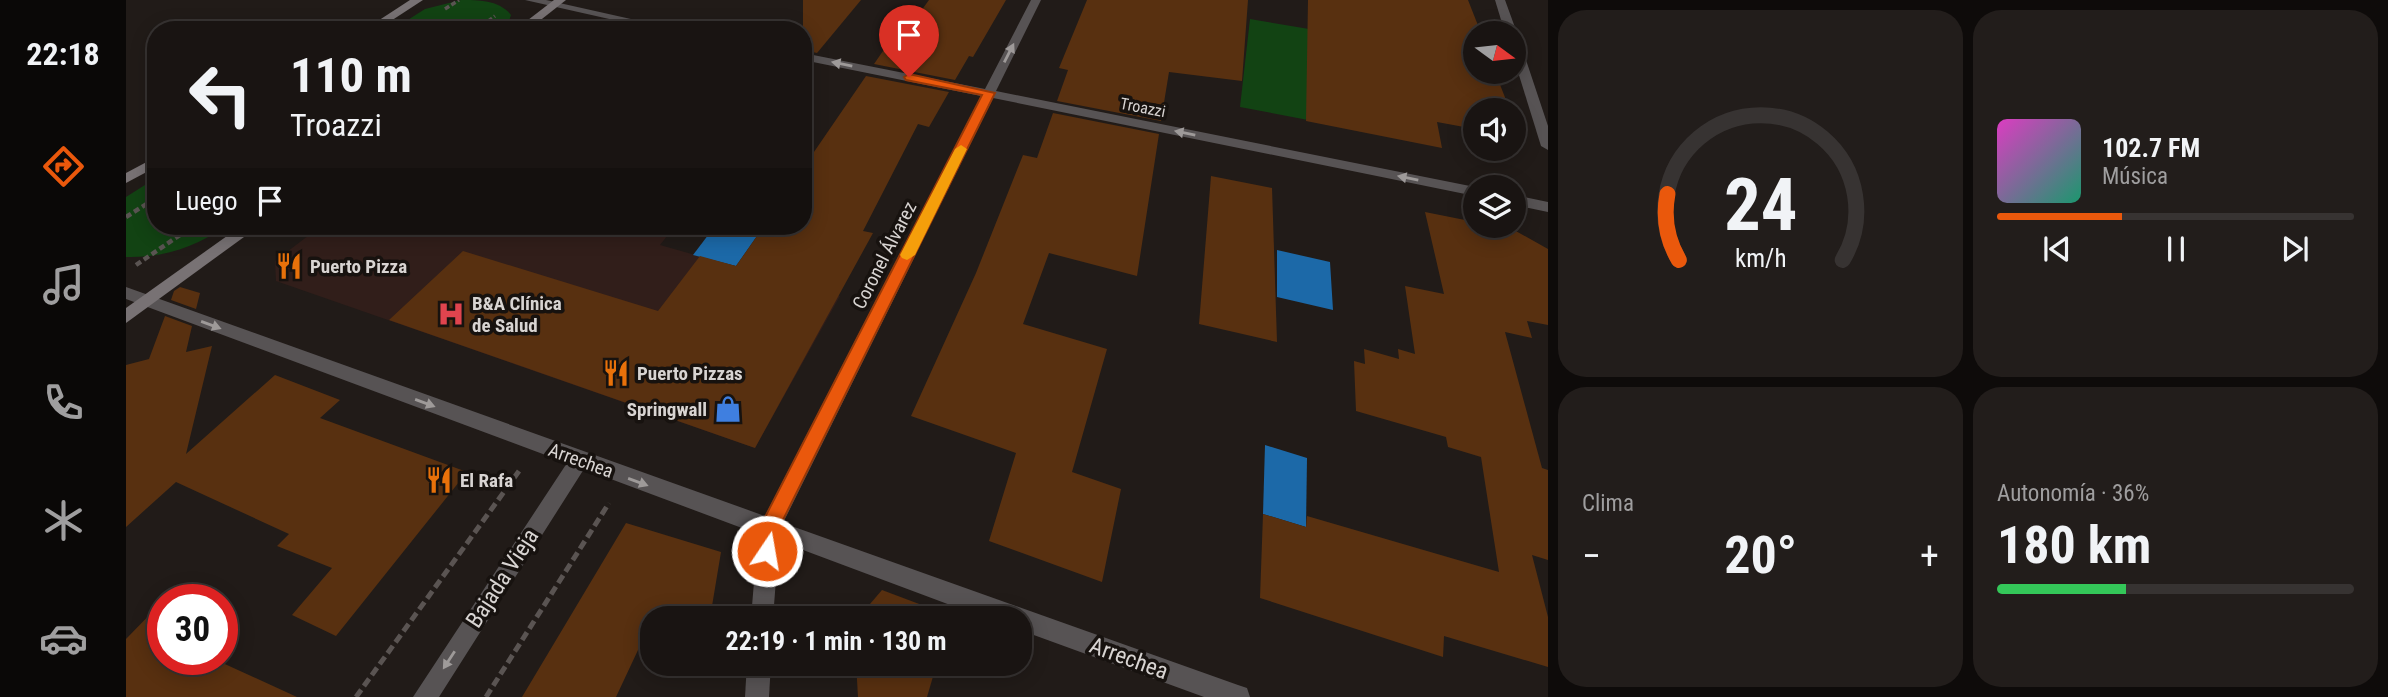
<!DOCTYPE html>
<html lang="es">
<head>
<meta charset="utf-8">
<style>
  body { margin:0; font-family:"Roboto Condensed",sans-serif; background:#221d1b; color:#f1f3f6; height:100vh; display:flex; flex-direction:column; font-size:26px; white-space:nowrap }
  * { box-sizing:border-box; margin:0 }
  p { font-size:23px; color:#9f9e9f }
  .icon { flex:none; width:38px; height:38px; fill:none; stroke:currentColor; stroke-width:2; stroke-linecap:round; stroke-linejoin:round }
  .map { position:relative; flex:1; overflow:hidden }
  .sheet { display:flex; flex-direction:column; gap:10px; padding:10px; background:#0e0b0a; width:840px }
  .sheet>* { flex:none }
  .top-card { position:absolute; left:21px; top:21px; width:665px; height:214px; border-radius:28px; box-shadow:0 4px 18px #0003,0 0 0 2px #373332; background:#191412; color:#f1f3f6; overflow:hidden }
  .needle { width:46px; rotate:105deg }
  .fabs { position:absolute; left:1337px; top:21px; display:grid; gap:14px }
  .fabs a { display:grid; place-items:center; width:63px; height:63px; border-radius:50%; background:#191412; box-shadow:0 4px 18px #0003,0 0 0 2px #373332; font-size:35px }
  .speed { position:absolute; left:21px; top:584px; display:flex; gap:14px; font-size:35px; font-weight:700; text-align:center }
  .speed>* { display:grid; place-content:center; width:91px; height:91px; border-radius:50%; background:#191412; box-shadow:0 4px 18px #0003,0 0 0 2px #373332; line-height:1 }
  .speed .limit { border:10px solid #d22; background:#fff; color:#111 }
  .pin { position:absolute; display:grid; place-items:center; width:60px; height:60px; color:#fff; margin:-72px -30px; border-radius:50% 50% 50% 0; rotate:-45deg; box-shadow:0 0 7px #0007 }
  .pin .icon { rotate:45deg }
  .me { position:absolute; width:77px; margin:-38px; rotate:12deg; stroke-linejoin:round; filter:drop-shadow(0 0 5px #0008) }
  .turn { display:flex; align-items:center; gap:24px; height:147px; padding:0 28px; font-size:32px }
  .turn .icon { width:91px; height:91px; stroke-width:2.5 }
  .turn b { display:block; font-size:49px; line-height:60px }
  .then { display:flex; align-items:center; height:66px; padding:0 28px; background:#0003; gap:14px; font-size:26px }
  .big { font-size:52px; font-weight:700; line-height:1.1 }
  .sheet .card { flex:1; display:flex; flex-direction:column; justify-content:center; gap:10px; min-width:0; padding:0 24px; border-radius:28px; background:#221d1b }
  .sheet .dial { align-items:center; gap:0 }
  .dial svg { height:182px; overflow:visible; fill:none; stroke:#373332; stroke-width:7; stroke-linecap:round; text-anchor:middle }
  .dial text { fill:#f1f3f6; stroke:none }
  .song { display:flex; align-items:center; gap:21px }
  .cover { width:84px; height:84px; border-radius:10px; background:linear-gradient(135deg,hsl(310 70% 55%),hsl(160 70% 35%)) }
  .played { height:7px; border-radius:4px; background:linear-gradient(90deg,#ea580c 35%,#373332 35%) }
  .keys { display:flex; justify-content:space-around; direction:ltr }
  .heat { display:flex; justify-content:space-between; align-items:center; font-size:38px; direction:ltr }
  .charge { height:10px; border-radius:5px; background:linear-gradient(90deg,#34c759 36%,#373332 0) }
  .sheet .tiles { flex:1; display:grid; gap:10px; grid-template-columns:repeat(2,1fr) }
  .trip { position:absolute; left:514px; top:606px; width:392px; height:70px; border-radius:28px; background:#191412; box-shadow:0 4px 18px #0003,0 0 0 2px #373332; font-weight:700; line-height:70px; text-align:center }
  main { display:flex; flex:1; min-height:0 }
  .dock { display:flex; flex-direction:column; width:126px; justify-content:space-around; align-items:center; background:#0a0807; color:#9f9e9f }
  .dock .icon { width:49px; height:49px }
  .dock .active { color:#ea580c }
  .dock b { font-size:32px; color:#f1f3f6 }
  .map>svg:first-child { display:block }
</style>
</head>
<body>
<main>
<nav class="dock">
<b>22:18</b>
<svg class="icon active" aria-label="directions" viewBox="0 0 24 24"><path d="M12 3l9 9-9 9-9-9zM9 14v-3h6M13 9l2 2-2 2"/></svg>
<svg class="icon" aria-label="music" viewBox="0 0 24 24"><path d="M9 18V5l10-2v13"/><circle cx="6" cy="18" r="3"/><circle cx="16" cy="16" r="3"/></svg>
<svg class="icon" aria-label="phone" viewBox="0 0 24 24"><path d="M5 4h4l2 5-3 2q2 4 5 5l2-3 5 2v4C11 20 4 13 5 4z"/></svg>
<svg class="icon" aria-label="climate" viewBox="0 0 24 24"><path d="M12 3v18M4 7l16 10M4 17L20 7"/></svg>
<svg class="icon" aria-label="car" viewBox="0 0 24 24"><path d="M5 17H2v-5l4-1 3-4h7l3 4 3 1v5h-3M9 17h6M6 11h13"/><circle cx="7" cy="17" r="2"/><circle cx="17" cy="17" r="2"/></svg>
</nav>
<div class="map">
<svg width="1422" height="697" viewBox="0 0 1422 697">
  <rect width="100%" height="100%" fill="#211b18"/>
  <path fill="#311e1a" d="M195 226H549L534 245 714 296 629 448 150 281 149 261Z"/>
  <g fill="#124313">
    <path d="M335 0C353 0 373 0 385 15L382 24 375 30H266L299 9Z"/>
    <path d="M1124 19 1183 29 1182 120 1114 107Z"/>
    <path d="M30 178V226H100C69 247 38 258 0 257V197Z"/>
  </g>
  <g fill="#1c69a8">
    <path d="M589 226H638L610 266 567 255Z"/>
    <path d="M1151 250 1204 262 1207 310 1151 297Z"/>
    <path d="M1139 445 1181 458 1180 527 1137 514Z"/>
  </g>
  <g fill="#583010">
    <path d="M677 0H735L691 53 677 50Z"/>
    <path d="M803 0H880L847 57 843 56 829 80 748 64 786 9 795 11Z"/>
    <path d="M961 0H1122L1116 81 1043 72 1035 121 931 101 942 70 933 68Z"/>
    <path d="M1182 0H1342L1355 33H1349V72H1369L1384 110H1349V129L1311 122 1316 148 1180 121Z"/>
    <path d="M740 76 823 92 803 127 792 124 737 231 747 233 629 448 263 320 337 251 532 311 574 256 610 266 638 226H677V168Z"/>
    <path d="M927 113 1033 134 1011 276 923 253 897 324 981 349 946 472 995 489 976 582 863 541 890 453 785 416 850 273 897 155 911 158Z"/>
    <path d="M1085 176 1146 188 1151 342 1073 324Z"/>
    <path d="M1299 212 1349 222V226L1388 230 1422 249V325L1401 321 1406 338 1379 332 1416 468 1422 470V560L1406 555 1422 617V667L1318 636 1317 657 1134 598 1137 514 1180 527 1181 516 1373 572 1355 457 1322 447 1320 437 1230 411 1228 361 1239 364 1238 349 1273 359 1272 349 1289 354 1279 286 1318 294Z"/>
    <path d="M54 287 74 293 70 309 45 300 48 291Z"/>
    <path d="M39 316 66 326 60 352 86 346 60 454 149 375 214 400 194 418 341 472 210 636 166 615 206 568 151 546 163 534 50 482 0 527V365L23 359Z"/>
    <path d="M500 523 595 552 584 618H527L490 697H396Z"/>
    <path d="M756 590 825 616 824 618H732Z"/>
    <path d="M37 601V660H90L171 697H0V639Z"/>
    <path d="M730 663H811L801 697H732Z"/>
  </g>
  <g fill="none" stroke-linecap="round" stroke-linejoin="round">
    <g stroke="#5a5452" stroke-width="3.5" stroke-dasharray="5 2.5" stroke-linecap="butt">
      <path d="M319 9 333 0"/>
      <path d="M350 30 369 16"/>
    </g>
    <g stroke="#5a5452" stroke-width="4.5" stroke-dasharray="6 3.5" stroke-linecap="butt">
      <path d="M0 217 30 198"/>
      <path d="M10 265 67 226"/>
    </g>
    <g stroke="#5a5452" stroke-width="5" stroke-dasharray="9 4.5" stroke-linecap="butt">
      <path d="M230 697 393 471"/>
      <path d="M360 697 483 503"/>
    </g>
    <path fill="#575354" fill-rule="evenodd" d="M70 25 89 30H71L68 27Z"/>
    <g fill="#575354" fill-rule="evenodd">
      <path d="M399 0H420L554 30H532Z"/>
      <path d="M905 0H915L870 91 1349 187V196L867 98 657 523 1112 685 1121 688 1124 697H1078L894 630V618H859L653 541 647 618H625L632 534 458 469 313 697H287L441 463 0 299V287L639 516 855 96 677 60V53L859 89Z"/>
      <path d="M1369 0H1379L1391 33 1389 35 1379 33Z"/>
      <path d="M1388 39 1394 42 1422 126V150L1415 146 1388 59Z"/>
      <path d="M1388 195 1422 202V212L1388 205Z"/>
      <path d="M621 663H645L643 697H619Z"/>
    </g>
    <g fill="#787274" fill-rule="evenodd">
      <path d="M284 0H297L251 30H238Z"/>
      <path d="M428 0H440L402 30H389Z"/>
      <path d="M30 157V167L0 183V173Z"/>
      <path d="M115 226H133L0 323V308Z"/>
    </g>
  </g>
  <defs><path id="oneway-solid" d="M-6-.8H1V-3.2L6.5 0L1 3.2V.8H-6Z" transform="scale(1.75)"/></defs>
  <g fill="#9e9a99">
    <use href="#oneway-solid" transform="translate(883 53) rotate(-63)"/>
    <use href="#oneway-solid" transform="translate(716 64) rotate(-169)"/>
    <use href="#oneway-solid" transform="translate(1059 133) rotate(-169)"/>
    <use href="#oneway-solid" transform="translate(1282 178) rotate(-169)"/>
    <use href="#oneway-solid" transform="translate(85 325) rotate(20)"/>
    <use href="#oneway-solid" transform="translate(299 403) rotate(20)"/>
    <use href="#oneway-solid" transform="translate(512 482) rotate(20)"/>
    <use href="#oneway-solid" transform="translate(323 660) rotate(123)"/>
  </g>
  <path fill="#ea580c" stroke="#983908" stroke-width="2" d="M783 74 869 93 652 530 648 558 641 560 634 558 631 551 636 523 856 95 780 80 778 77Z"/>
  <path fill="#f59e0b" d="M835 145 841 149 789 255 781 260 776 258 774 255 829 149Z"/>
  <defs>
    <symbol id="restaurant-bare" viewBox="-9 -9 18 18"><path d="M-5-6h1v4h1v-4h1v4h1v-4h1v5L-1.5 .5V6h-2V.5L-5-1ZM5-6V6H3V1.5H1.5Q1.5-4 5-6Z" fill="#e8710a" stroke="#17120f" stroke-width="2.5" paint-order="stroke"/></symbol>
    <symbol id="hospital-bare" viewBox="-9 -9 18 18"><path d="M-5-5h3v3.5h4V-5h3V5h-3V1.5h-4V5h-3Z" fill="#e0444e" stroke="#17120f" stroke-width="2.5" paint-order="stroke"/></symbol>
    <symbol id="shop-bare" viewBox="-9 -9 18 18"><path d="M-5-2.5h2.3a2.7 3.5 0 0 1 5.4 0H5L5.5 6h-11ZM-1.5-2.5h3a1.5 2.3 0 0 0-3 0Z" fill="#3f7fe0" stroke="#17120f" stroke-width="2.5" paint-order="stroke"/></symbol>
  </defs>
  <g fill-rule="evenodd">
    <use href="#restaurant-bare" x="144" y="247" width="38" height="38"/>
    <use href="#hospital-bare" x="306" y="295" width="38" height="38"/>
    <use href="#restaurant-bare" x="471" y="354" width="38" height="38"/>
    <use href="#shop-bare" x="583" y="390" width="38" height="38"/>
    <use href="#restaurant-bare" x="294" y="461" width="38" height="38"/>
  </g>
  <g text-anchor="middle" stroke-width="7" stroke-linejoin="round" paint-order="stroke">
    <g font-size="16" fill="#d8d4d2" stroke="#17120f">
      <text transform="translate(1017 107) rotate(11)" y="6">Troazzi</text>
    </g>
    <g font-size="19" fill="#d8d4d2" stroke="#17120f">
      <text transform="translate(758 255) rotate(-63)" y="7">Coronel Álvarez</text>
      <text transform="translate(455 460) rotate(20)" y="7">Arrechea</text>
    </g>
    <g font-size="19" font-weight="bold" fill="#d8d4d2" stroke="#17120f" text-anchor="start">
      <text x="184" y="273">Puerto Pizza</text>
      <text x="346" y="310">B&amp;A Clínica<tspan x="346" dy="22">de Salud</tspan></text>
      <text x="511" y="380">Puerto Pizzas</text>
      <text x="581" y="416" text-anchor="end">Springwall</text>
      <text x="334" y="487">El Rafa</text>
    </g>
    <g font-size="23" fill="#d8d4d2" stroke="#17120f">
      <text transform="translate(376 578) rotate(-57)" y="8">Bajada Vieja</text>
      <text transform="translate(1003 658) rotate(20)" y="8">Arrechea</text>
    </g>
  </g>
</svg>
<div class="fabs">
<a><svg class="needle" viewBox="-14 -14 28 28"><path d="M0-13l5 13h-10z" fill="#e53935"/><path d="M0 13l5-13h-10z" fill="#9f9e9f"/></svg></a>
<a><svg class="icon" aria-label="sound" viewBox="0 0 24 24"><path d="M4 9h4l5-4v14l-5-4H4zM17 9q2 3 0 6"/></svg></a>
<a><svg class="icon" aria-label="layers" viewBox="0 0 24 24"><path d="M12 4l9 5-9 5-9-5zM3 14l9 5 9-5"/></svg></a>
</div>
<div class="speed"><div class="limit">30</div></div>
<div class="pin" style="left:783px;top:77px;background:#d93025"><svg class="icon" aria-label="arrive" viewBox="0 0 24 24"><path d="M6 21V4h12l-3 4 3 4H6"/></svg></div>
<svg class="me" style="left:641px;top:551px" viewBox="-20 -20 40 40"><circle r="17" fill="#ea580c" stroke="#fff" stroke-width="3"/><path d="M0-11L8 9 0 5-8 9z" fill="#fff"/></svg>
<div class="trip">22:19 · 1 min · 130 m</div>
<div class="top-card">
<div class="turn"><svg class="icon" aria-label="left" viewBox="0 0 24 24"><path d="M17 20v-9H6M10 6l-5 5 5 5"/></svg><div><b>110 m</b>Troazzi</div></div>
<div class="then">Luego<svg class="icon" aria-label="arrive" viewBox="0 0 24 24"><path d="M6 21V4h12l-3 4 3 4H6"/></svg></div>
</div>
</div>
<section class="sheet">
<div class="tiles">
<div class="card dial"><svg viewBox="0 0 100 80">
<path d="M14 69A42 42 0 1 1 86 69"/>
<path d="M14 69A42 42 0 0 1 9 40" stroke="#ea580c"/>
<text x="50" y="56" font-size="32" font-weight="700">24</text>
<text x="50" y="72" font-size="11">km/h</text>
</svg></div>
<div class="card">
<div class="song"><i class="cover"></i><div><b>102.7 FM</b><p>Música</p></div></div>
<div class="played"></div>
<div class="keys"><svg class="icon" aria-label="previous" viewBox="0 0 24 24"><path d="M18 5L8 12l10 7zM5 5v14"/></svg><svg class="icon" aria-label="pause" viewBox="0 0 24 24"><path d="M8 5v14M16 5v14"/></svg><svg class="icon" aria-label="next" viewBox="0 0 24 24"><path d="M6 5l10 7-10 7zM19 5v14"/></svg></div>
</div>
<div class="card"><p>Clima</p>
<div class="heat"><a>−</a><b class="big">20°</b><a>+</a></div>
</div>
<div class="card"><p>Autonomía · 36%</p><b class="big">180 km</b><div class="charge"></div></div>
</div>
</section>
</main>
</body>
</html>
